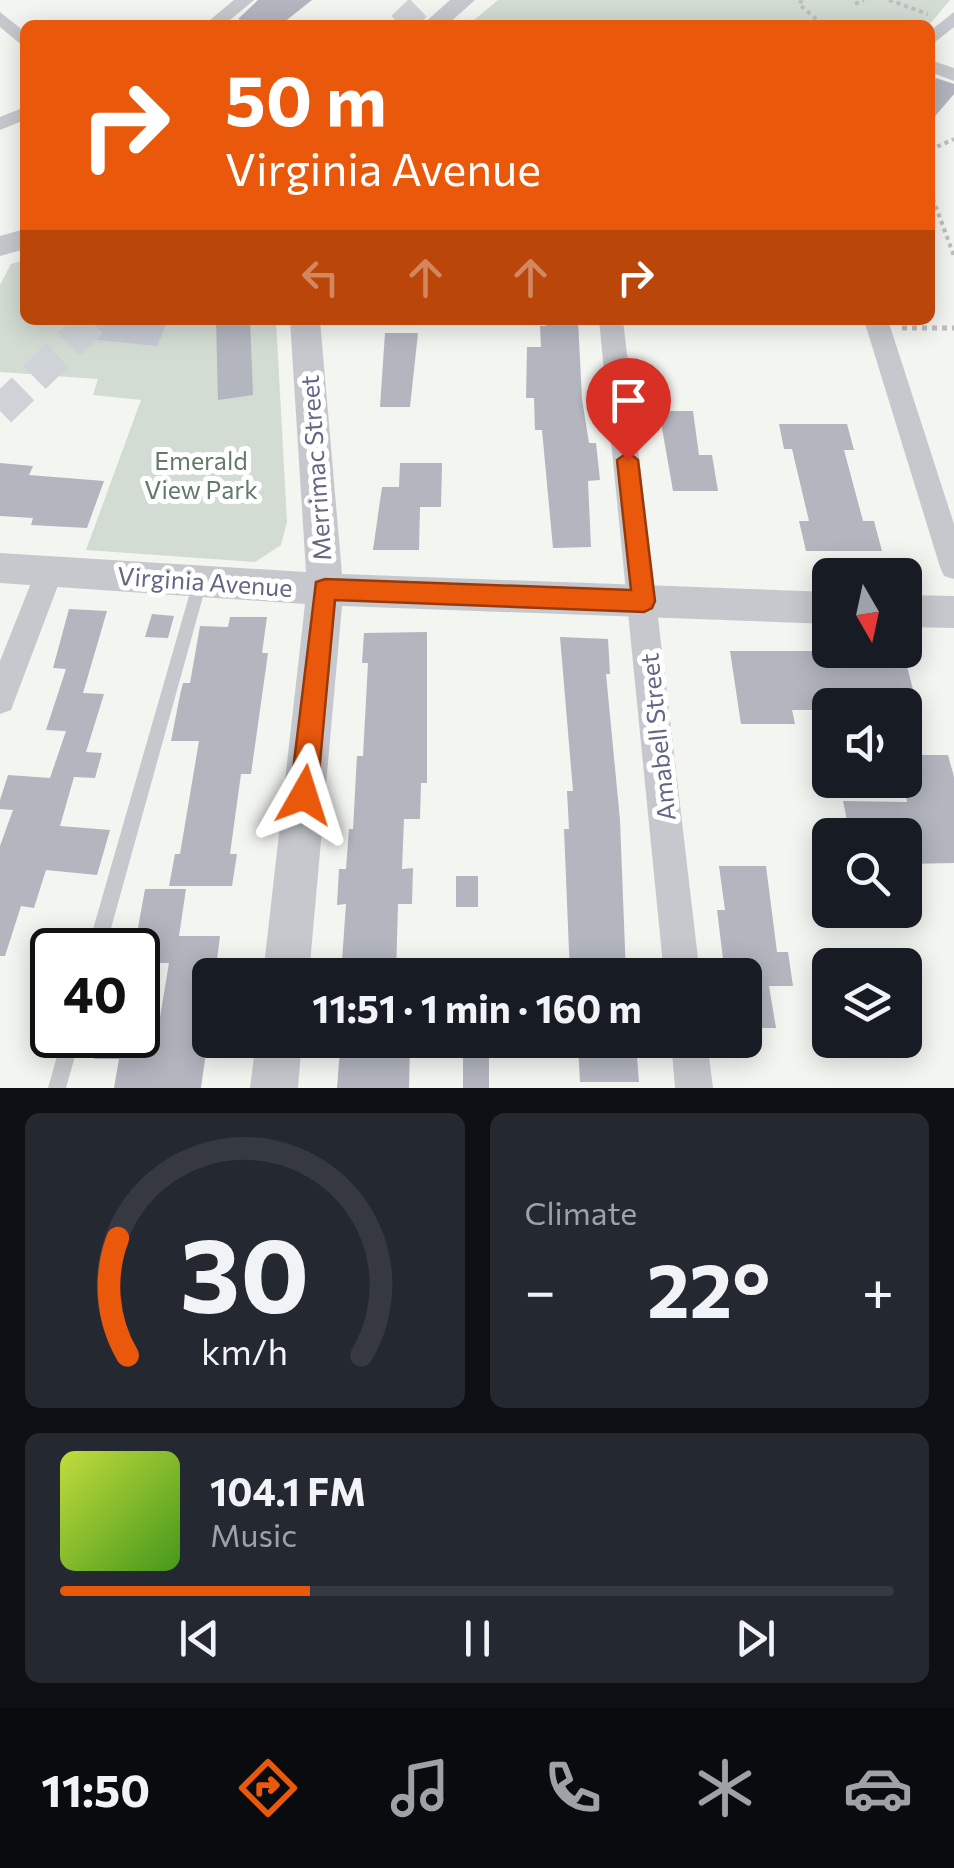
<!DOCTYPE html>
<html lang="en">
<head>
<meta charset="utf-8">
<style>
  body { margin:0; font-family:Commissioner,sans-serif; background:#242831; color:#f1f3f6; height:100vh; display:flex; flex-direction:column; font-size:38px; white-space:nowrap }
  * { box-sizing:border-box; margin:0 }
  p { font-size:32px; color:#9ea1a6 }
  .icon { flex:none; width:55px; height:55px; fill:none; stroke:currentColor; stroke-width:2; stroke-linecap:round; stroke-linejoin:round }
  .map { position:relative; height:1088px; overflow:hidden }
  .drawer { display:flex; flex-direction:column; gap:25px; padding:25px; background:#0d0f14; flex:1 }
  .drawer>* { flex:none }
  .top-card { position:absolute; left:20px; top:20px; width:915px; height:305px; border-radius:15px; box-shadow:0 5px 25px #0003; background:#ea580c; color:#fff; overflow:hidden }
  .needle { width:65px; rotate:171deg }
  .fabs { position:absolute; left:812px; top:558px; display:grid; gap:20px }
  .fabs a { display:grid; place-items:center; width:110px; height:110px; border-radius:15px; background:#171b24; box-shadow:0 5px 25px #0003; font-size:50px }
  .speed { position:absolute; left:30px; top:928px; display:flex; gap:20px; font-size:50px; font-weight:700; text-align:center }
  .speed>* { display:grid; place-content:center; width:130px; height:130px; border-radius:50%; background:#171b24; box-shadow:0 5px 25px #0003; line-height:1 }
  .speed .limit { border:5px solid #111; border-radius:15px; background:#fff; color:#111 }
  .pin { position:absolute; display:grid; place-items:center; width:85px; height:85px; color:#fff; margin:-102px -42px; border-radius:50% 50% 50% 0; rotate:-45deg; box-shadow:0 0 10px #0007 }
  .pin .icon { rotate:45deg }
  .me { position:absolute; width:110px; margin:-55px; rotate:6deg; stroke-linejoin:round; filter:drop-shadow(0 0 8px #0008) }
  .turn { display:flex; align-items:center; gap:35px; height:210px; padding:0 40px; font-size:45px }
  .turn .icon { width:130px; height:130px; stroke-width:2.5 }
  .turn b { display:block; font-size:70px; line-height:85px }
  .lanes { display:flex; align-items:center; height:95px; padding:0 40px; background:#0003; justify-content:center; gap:50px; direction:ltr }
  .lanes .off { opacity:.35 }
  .big { font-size:75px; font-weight:700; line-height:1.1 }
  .drawer .card { flex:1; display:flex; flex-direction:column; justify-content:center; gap:15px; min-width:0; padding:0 35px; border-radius:15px; background:#242831 }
  .drawer .dial { align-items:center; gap:0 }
  .dial svg { height:260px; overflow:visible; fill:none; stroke:#363941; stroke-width:7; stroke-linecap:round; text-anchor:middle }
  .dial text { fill:#f1f3f6; stroke:none }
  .song { display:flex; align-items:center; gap:30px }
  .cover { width:120px; height:120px; border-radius:15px; background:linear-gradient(135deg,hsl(70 70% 55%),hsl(100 70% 35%)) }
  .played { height:10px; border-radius:5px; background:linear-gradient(90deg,#ea580c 30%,#363941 30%) }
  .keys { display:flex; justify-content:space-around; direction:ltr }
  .heat { display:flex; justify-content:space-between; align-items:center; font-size:55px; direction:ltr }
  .drawer .tiles { flex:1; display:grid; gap:25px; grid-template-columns:1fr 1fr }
  .card:last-child { grid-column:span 2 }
  .trip { position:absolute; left:192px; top:958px; width:570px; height:100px; border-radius:15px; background:#171b24; box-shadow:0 5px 25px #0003; font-weight:700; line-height:100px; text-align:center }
  .dock { display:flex; height:160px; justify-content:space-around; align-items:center; background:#090b0e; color:#9ea1a6 }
  .dock .icon { width:70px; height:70px }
  .dock .active { color:#ea580c }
  .dock b { font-size:45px; color:#f1f3f6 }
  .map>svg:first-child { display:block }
</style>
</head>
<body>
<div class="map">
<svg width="954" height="1088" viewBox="0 0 954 1088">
  <rect width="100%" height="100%" fill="#f3f5f1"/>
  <g fill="#d2dcd3">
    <path d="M498 0H950L929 25H468Z"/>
    <path d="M25 260V320H276L287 522 281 545 255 562 86 550 141 400 93 395 98 379 0 372V285L11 264Z"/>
  </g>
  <path fill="#c6c9d2" d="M50 320H168L157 346 78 338 84 324Z"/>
  <g fill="#b3b5bf">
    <path d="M258 0H312L283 23 256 25 238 19Z"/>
    <path d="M936 78 954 84V94L930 122V85Z"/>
    <path d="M216 320H250L253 395 218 400Z"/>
    <path d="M545 320H578L582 399 589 443H596L600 480 588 481 591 547 553 548 542 430H535L534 398H526L527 347H541L540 326H546Z"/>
    <path d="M385 333H418L410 407H380Z"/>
    <path d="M659 411H693L699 455H712L718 491H673Z"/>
    <path d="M779 424H847L854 450H844L863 521H874L882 551H806L799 521H809L792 449H784Z"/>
    <path d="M0 463 33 466 29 475 104 481 87 528 31 525 33 518 0 516Z"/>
    <path d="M400 463H442L441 507H420L419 550H373L382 487H399Z"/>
    <path d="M69 609 107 611 83 693 104 694 86 752 102 753 95 778 74 777 60 826 110 830 97 875 46 870 34 908 21 906 5 956H0V846L13 810 0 809V800L8 775 50 778 66 731 46 730 66 669 53 668Z"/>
    <path d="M152 614 174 616 168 638 145 637Z"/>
    <path d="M230 617H267L262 653H268L251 774H241L230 854H237L232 886H169L175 854H180L199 741H171L180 695 183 683H190L200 626 228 627Z"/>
    <path d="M427 632V783H421L420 819H404L402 869 413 868 412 904H398L396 975H341L346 904 337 905 339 869H346L349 829H353L357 756H363L368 663H362L364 633Z"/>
    <path d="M560 637 608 639 610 674H606L620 820 626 975H570L564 829H569L567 791H573Z"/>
    <path d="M730 651H903L917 705H830V710H792L795 724H741Z"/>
    <path d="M905 755H948L954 777V863L905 864V835H850L843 801 907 802 902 780H905Z"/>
    <path d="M719 866H766L777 952H788L793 986H769L776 1028H745V975H725L717 910H725Z"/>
    <rect x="456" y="876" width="22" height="31"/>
    <path d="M145 889H186L179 936H220L215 975H210V1024L201 1088H114L119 1059H94L99 1035H145L147 1023H159L169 963H138V950H134Z"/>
    <path d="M636 1044 639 1082H580L578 1045Z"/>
    <path d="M410 1048 409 1088H337L340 1049Z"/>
    <path d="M489 1055V1088H463V1056Z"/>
  </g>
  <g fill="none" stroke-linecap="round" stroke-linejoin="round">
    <path stroke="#cfd2d6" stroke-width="25" stroke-dasharray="25 12" stroke-linecap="butt" d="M400 25 426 0"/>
    <path stroke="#cfd2d6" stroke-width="32" stroke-dasharray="32 16" stroke-linecap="butt" d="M0 411 94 320"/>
    <g stroke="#bebec1" stroke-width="4" stroke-dasharray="4 4" stroke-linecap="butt">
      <path d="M802 0 799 4 823 25"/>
      <path d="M889 0 928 14"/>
      <path d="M855 4 864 0"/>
      <path d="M930 150 954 139"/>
      <path d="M930 191 954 256"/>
    </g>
    <path stroke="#bebec1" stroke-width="5" stroke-dasharray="5 5" stroke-linecap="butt" d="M902 328H954"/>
    <g fill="#c7c8cd" fill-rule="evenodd">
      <path d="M200 576 205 578 207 582 105 950H87L193 582 195 578Z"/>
      <path d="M63 1035H81L66 1088H48Z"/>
    </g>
    <g fill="#c7c8cd" fill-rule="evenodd">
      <path d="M234 0H254L224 25H204Z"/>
      <path d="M0 12 25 32V48L0 27Z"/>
      <path d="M954 12V27L930 46V31Z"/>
      <path d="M930 60 954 68V81L930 72Z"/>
      <path d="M25 107V120L0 130V117Z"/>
      <path d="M599 320H623L700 975H664Z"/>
      <path d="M864 320H888L954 524V579L944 576 940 567Z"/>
      <path d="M49 560 59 563 63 572 11 710 0 714V661L39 563Z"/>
      <path d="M671 1040H707L713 1088H675Z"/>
    </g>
    <g fill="#c7c8cd" fill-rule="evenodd">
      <path d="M450 0H475L447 25H422Z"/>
      <path d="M25 229V249L0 256V236Z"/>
      <path d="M290 320H320L342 574 830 592V624L342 606 309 975H263L305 604 0 583V553L306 572Z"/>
      <path d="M905 595 954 596V628L905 627Z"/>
      <path d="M256 1040H302L298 1088H250Z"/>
    </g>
  </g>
  <path fill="#ea580c" stroke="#983908" stroke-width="2.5" d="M628 452 638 460 655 601 652 608 644 612 335 600 317 795 313 804 304 808 294 804 290 795 316 582 325 579 631 590 617 460Z"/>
  <g text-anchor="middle" stroke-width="10" stroke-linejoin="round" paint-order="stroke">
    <g font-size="25" fill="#627a68" stroke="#fff">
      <text x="201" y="470">Emerald<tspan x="201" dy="29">View Park</tspan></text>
    </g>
    <g font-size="25" fill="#636783" stroke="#fff">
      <text transform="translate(316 468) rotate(-94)" y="9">Merrimac Street</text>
      <text transform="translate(205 582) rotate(4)" y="9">Virginia Avenue</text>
      <text transform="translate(658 737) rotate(-96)" y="9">Amabell Street</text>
    </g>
  </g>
</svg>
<div class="fabs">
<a><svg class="needle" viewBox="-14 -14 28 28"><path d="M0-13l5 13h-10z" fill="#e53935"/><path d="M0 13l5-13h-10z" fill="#9ea1a6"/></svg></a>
<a><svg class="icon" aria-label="sound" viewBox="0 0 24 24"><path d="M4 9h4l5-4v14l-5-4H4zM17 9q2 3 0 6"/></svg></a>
<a><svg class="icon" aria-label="search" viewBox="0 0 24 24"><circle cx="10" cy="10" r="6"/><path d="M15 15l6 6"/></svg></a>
<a><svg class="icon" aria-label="layers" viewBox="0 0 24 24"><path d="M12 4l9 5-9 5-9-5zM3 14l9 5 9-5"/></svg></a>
</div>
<div class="speed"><div class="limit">40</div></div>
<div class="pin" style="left:628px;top:460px;background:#d93025"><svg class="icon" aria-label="arrive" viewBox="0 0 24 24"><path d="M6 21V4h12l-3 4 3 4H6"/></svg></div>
<svg class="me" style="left:304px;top:795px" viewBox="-20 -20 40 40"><path d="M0-17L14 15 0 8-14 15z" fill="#ea580c" stroke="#fff" stroke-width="4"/></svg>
<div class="trip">11:51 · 1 min · 160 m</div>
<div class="top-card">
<div class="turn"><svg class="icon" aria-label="right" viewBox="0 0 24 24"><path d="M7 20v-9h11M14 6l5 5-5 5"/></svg><div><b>50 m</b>Virginia Avenue</div></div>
<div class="lanes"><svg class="icon off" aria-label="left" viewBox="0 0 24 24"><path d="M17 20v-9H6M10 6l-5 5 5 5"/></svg><svg class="icon off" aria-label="ahead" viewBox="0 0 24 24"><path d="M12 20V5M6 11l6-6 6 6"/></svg><svg class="icon off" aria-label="ahead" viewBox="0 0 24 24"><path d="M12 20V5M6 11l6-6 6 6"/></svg><svg class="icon" aria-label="right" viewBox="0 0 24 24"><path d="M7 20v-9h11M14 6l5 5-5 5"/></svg></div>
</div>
</div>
<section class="drawer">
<div class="tiles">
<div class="card dial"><svg viewBox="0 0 100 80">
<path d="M14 69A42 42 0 1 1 86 69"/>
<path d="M14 69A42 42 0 0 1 11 33" stroke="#ea580c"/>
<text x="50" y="56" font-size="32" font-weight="700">30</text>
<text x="50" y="72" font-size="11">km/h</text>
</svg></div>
<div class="card"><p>Climate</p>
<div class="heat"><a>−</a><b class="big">22°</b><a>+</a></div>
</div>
<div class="card">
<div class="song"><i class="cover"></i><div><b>104.1 FM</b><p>Music</p></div></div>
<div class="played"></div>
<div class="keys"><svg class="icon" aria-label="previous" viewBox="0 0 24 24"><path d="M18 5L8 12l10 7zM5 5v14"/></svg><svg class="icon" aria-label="pause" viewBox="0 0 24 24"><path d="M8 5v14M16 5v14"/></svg><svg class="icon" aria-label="next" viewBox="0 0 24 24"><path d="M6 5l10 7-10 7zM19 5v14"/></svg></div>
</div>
</div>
</section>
<nav class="dock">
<b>11:50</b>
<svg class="icon active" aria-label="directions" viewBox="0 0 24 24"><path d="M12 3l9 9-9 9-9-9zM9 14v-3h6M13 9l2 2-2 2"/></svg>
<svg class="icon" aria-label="music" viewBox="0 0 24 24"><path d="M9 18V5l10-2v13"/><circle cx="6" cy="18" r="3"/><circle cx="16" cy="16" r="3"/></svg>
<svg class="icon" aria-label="phone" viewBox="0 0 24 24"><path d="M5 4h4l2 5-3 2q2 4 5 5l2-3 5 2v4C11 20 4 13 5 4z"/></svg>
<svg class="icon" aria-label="climate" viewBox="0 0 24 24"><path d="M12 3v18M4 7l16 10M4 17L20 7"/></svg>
<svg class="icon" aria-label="car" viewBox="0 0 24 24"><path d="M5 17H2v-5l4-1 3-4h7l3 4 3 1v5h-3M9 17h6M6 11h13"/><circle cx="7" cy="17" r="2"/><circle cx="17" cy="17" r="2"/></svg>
</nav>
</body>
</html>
